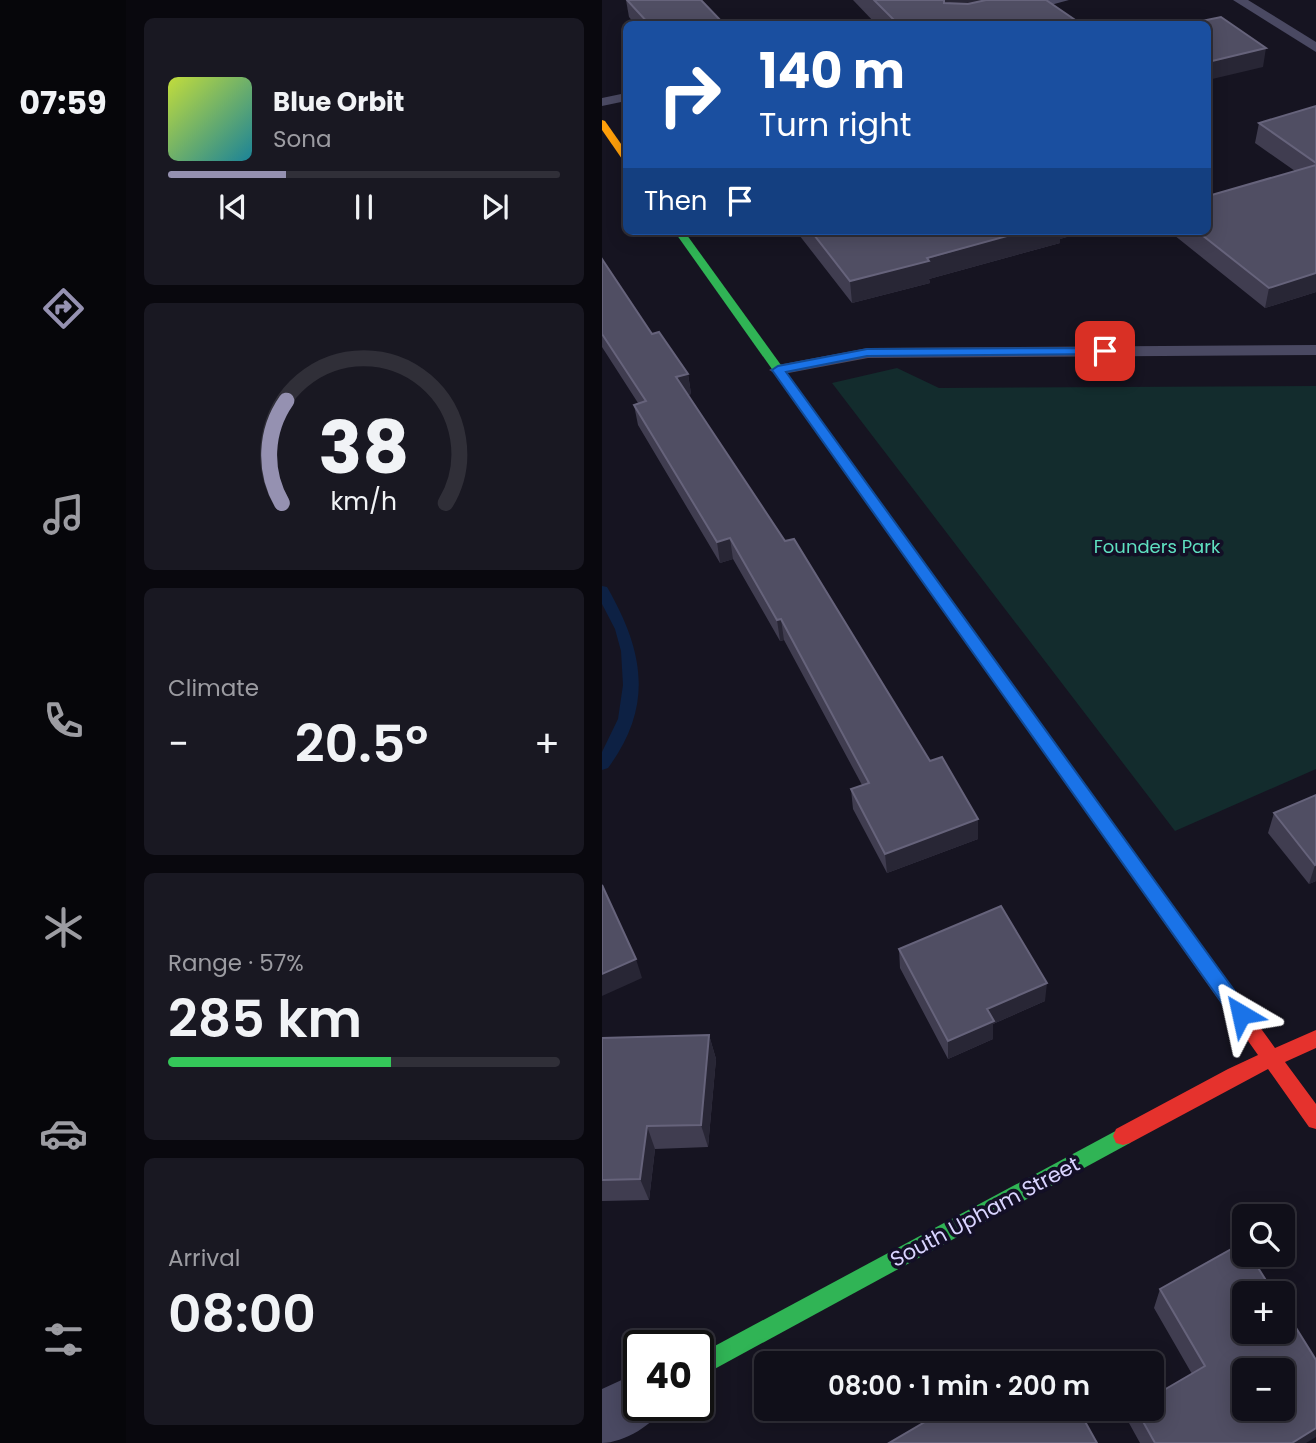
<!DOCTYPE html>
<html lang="en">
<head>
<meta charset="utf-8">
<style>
  body { margin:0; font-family:Poppins,sans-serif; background:#191822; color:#f1f3f6; height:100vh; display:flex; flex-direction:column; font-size:26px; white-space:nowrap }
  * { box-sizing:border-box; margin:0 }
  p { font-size:23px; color:#9c9ca2 }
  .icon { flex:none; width:38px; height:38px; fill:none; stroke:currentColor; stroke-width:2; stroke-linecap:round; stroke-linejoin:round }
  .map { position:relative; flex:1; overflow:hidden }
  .drawer { display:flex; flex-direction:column; gap:18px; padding:18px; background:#09080e; width:476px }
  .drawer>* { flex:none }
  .hud { position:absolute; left:21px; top:21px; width:588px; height:214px; border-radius:10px; box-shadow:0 4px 18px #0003,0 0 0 2px #302f38; background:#1a4fa0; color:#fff; overflow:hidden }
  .buttons { position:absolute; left:630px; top:1204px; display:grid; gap:14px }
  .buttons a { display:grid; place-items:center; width:63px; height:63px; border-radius:10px; background:#100f19; box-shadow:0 4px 18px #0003,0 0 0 2px #302f38; font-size:35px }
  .speed { position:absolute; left:21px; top:1330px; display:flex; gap:14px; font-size:35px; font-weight:700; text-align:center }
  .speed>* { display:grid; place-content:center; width:91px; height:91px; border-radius:50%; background:#100f19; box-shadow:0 4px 18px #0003,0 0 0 2px #302f38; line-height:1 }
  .speed .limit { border:4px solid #111; border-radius:10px; background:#fff; color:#111 }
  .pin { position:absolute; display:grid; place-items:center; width:60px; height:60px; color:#fff; margin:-30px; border-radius:14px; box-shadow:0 4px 10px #0006 }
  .me { position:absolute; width:77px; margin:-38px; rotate:324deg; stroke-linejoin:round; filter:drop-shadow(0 0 5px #0008) }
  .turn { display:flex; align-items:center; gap:24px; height:147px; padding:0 21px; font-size:32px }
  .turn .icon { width:91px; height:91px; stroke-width:2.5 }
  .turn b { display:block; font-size:49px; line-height:60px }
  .then { display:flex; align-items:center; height:66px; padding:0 21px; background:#0003; gap:14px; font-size:26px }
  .big { font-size:52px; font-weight:600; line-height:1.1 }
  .drawer .widget { flex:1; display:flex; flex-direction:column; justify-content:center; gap:10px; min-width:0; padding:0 24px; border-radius:10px; background:#191822 }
  .drawer .dial { align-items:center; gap:0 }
  .dial svg { height:182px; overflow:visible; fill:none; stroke:#302f38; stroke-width:7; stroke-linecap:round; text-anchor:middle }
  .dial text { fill:#f1f3f6; stroke:none }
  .song { display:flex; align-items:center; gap:21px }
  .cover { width:84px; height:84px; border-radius:10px; background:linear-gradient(135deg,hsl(70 70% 55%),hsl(190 70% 35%)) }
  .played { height:7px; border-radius:4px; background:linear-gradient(90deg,#9591b1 30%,#302f38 30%) }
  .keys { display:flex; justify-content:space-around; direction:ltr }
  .heat { display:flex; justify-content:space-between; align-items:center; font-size:38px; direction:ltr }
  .charge { height:10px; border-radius:5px; background:linear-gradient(90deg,#34c759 57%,#302f38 0) }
  .trip { position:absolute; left:152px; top:1351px; width:410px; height:70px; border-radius:10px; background:#100f19; box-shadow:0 4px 18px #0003,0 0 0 2px #302f38; font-weight:600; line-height:70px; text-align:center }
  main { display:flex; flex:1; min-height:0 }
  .tab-bar { display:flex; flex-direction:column; width:126px; justify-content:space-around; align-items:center; background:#06060a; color:#9c9ca2 }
  .tab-bar .icon { width:49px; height:49px }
  .tab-bar .current { color:#9591b1 }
  .tab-bar b { font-size:32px; color:#f1f3f6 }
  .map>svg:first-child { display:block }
</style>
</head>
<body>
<main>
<nav class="tab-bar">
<b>07:59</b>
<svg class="icon current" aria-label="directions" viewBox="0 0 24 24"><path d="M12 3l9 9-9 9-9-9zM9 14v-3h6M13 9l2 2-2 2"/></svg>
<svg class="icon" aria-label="music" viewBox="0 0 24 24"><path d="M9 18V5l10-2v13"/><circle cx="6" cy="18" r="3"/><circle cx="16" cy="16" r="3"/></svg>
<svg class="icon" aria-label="phone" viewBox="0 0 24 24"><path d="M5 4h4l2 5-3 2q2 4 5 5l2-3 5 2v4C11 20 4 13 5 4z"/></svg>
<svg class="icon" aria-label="climate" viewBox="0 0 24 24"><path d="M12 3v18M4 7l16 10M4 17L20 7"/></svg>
<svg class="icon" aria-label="car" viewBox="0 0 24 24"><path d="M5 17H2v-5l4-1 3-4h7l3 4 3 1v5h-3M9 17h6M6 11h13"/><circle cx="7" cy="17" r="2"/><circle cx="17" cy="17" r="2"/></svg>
<svg class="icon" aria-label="filters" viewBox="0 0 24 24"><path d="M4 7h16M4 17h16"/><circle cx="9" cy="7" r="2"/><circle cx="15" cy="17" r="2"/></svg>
</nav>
<section class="drawer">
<div class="widget">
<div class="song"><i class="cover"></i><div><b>Blue Orbit</b><p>Sona</p></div></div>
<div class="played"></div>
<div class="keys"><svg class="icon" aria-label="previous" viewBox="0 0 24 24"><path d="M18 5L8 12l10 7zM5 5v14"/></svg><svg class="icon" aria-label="pause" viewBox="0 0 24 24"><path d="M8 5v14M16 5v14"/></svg><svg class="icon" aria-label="next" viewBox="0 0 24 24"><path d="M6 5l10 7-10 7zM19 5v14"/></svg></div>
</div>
<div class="widget dial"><svg viewBox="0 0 100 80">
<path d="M14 69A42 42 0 1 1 86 69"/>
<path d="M14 69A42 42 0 0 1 16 24" stroke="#9591b1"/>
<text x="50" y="56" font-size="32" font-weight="700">38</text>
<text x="50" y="72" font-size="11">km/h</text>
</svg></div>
<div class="widget"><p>Climate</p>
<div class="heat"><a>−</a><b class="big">20.5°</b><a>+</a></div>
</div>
<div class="widget"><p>Range · 57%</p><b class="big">285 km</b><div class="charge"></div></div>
<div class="widget"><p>Arrival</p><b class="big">08:00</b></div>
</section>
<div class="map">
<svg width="714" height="1443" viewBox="0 0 714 1443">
  <rect width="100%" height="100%" fill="#161421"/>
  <path fill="#132c2d" d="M295 368 337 388 714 386V769L573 831 230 383Z"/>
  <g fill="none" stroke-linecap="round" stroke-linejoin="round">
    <path fill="#0d2144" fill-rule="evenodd" d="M0 586 5 587C42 651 52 706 6 768L0 770V752L16 719 21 685 19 651 13 629 0 604Z"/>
    <g fill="#4a4962" fill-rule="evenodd">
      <path d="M444 0H467L419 13 413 9Z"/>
      <path d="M631 0H646L714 42V52Z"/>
      <path d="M24 93V101L0 106V98Z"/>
      <path d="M714 345V355L266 358 176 375 167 370 176 365 266 348Z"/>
    </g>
    <path fill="#4a4962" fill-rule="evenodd" d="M37 1372V1405H62C54 1424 21 1443 0 1443V1389Z"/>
    <g fill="#30b455" fill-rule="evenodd">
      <path d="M72 231H82L542 867 545 872 542 877 536 879 530 877Z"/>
      <path d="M521 1127 528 1129 531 1136 528 1143 96 1378V1355Z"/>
    </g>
    <path fill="#ff9f0a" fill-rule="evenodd" d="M0 120 3 121 24 151V160L20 159 0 130Z"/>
    <path fill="#e5322d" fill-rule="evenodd" d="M536 865 542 867 673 1048 714 1030V1048L683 1062 714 1104V1129L707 1127 666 1069 528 1143 521 1145 514 1143 511 1136 514 1129 626 1069 656 1055 530 877 527 872 530 867Z"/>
  </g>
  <g fill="#403d50">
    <path d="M24 0H98L122 24H33L27 17Z"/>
    <path d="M251 0H444L479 24H274Z"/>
    <path d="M714 106V292L663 308 567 231H606L693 171 653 143 657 123Z"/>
    <path d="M194 231H485L458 239V243L327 279 328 283 250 303Z"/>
    <path d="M0 259 50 334 86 374 89 394 86 395 376 839 285 873 251 809 249 789 260 785 182 640 178 641 131 559 118 563 36 425 32 405 36 403 0 347Z"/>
    <path d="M714 795V881L707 884 666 833 672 813Z"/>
    <path d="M297 949 443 1001 391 1024V1039L346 1059 298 968Z"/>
    <path d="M107 1035 114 1059 106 1147 53 1149 47 1200 0 1201V1038Z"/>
    <path d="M558 1289 704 1443H538L527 1423 532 1409H550L590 1374 552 1308Z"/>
  </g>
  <g fill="#282635">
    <path d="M342 0H416L343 22Z"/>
    <path d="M664 48 661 67 606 80V62Z"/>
    <path d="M423 231H485L458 239V243L327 279 328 283 250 303 248 281Z"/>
    <path d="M714 273V292L663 308 667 288Z"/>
    <path d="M86 374 89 394 78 398 74 377Z"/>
    <path d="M128 538 131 559 118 563 115 542Z"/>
    <path d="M179 619 182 640 178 641 175 620Z"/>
    <path d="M376 819V839L285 873 283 854Z"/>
    <path d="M714 864V881L707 884 713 865Z"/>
    <path d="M34 959 40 978 0 996V974Z"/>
    <path d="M445 983 443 1001 391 1024V1039L346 1059V1041L385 1009Z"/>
    <path d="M107 1035 114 1059 106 1147 99 1125Z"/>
    <path d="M45 1126 53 1149 47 1200 38 1179Z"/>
    <path d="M714 1428V1437L704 1443H690Z"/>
  </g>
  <g fill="#504e63" stroke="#66637b" stroke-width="2" fill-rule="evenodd">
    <path d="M25 0H99L122 24H47Z"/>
    <path d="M272 0H342V3L366 4 384 0H444L479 24H296Z"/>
    <path d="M619 17 664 48 606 62V24H585Z"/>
    <path d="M714 106V163L657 123Z"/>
    <path d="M714 165V273L667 288 595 231H606V196Z"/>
    <path d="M209 231H423L325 258 327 261 248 281Z"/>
    <path d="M0 259 50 334 57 332 86 374 74 377 183 541 192 539 328 761 340 757 376 819 283 854 249 789 267 783 179 619 175 620 128 538 115 542 32 405 44 401 0 334Z"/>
    <path d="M714 795V864L713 865 672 813Z"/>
    <path d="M0 885 34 959 0 974Z"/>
    <path d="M399 906 445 983 385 1009 392 1021 346 1041 297 949Z"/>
    <path d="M107 1035 99 1125 45 1126 38 1179 0 1180V1038Z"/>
    <path d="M640 1243 642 1246V1255H648L672 1293H642V1332H681V1307L714 1360V1428L690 1443H553L534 1409H550V1397L603 1366 558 1289ZM642 1370H681V1409H642Z"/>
    <path d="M443 1351 450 1363H422Z"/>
    <path d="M345 1409H476L495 1443H287Z"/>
  </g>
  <path fill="#1a73e8" stroke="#114b97" stroke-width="2" d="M503 348 509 351 507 354 265 356 184 372 645 1008 648 1014 645 1020 639 1023 632 1020 170 370 176 366 265 349Z"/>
  <g text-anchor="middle" stroke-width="7" stroke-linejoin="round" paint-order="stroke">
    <g font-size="18" fill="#5fe0c0" stroke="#130f26">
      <text x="555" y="553">Founders Park</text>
    </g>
    <g font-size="21" fill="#d9d4ff" stroke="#130f26">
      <text transform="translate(383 1212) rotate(-28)" y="7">South Upham Street</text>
    </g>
  </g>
</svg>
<div class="buttons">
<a><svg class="icon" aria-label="search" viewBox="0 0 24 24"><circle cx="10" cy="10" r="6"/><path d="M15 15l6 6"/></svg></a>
<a>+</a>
<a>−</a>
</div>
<div class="speed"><div class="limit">40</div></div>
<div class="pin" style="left:503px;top:351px;background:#d93025"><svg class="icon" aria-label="arrive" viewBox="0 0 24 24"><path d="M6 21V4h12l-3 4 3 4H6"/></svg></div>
<svg class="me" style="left:639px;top:1014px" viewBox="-20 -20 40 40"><path d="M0-17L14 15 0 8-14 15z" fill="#1a73e8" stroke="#fff" stroke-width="4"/></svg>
<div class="trip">08:00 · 1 min · 200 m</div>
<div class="hud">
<div class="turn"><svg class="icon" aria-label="right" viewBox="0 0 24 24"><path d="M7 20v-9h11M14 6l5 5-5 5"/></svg><div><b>140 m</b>Turn right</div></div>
<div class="then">Then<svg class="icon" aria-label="arrive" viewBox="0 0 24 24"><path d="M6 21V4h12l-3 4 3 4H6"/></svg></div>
</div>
</div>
</main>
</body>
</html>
